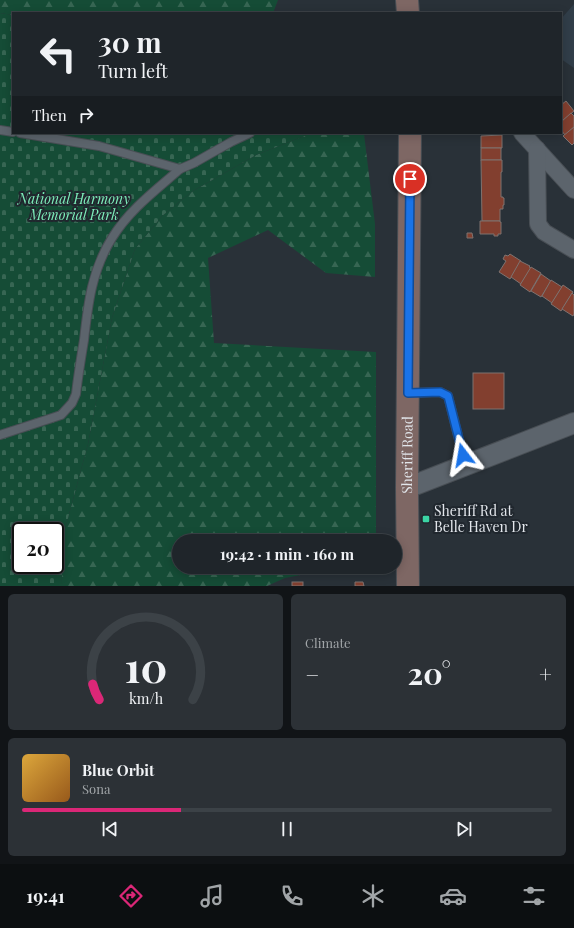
<!DOCTYPE html>
<html lang="en">
<head>
<meta charset="utf-8">
<style>
  body { margin:0; font-family:"Playfair Display",serif; background:#2c3136; color:#f1f3f6; height:100vh; display:flex; flex-direction:column; font-size:15px; white-space:nowrap }
  * { box-sizing:border-box; margin:0 }
  p { font-size:13px; color:#a1a5a8 }
  .icon { flex:none; width:22px; height:22px; fill:none; stroke:currentColor; stroke-width:2; stroke-linecap:round; stroke-linejoin:round }
  .map { position:relative; height:586px; overflow:hidden }
  .details { display:flex; flex-direction:column; gap:8px; padding:8px; background:#111417; flex:1 }
  .details>* { flex:none }
  .hud { position:absolute; left:12px; top:12px; width:550px; height:122px; border-radius:0px; box-shadow:0 2px 10px #0003,0 0 0 1px #3c4247; background:#1f252a; color:#f1f3f6; overflow:hidden }
  .speed { position:absolute; left:12px; top:522px; display:flex; gap:8px; font-size:20px; font-weight:700; text-align:center }
  .speed>* { display:grid; place-content:center; width:52px; height:52px; border-radius:50%; background:#1f252a; box-shadow:0 2px 10px #0003,0 0 0 1px #3c4247; line-height:1 }
  .speed .limit { border:2px solid #111; border-radius:6px; background:#fff; color:#111 }
  .pin { position:absolute; display:grid; place-items:center; width:34px; height:34px; color:#fff; margin:-17px; border:2px solid #fff; border-radius:50%; box-shadow:0 1px 4px #0007 }
  .me { position:absolute; width:44px; margin:-22px; rotate:346deg; stroke-linejoin:round; filter:drop-shadow(0 0 3px #0008) }
  .turn { display:flex; align-items:center; gap:14px; height:84px; padding:0 20px; font-size:18px }
  .turn .icon { width:52px; height:52px; stroke-width:2.5 }
  .turn b { display:block; font-size:28px; line-height:34px }
  .then { display:flex; align-items:center; height:38px; padding:0 20px; background:#0003; gap:8px; font-size:15px }
  .big { font-size:30px; font-weight:700; line-height:1.1 }
  .details .card { flex:1; display:flex; flex-direction:column; justify-content:center; gap:6px; min-width:0; padding:0 14px; border-radius:6px; background:#2c3136 }
  .details .dial { align-items:center; gap:0 }
  .dial svg { height:104px; overflow:visible; fill:none; stroke:#3c4247; stroke-width:7; stroke-linecap:round; text-anchor:middle }
  .dial text { fill:#f1f3f6; stroke:none }
  .song { display:flex; align-items:center; gap:12px }
  .cover { width:48px; height:48px; border-radius:6px; background:linear-gradient(135deg,hsl(40 70% 55%),hsl(30 70% 35%)) }
  .played { height:4px; border-radius:2px; background:linear-gradient(90deg,#db2777 30%,#3c4247 30%) }
  .keys { display:flex; justify-content:space-around; direction:ltr }
  .heat { display:flex; justify-content:space-between; align-items:center; font-size:22px; direction:ltr }
  .details .tiles { flex:1; display:grid; gap:8px; grid-template-columns:1fr 1fr }
  .card:last-child { grid-column:span 2 }
  .trip { position:absolute; left:172px; top:534px; width:230px; height:40px; border-radius:20px; background:#1f252a; box-shadow:0 2px 10px #0003,0 0 0 1px #3c4247; font-weight:700; line-height:40px; text-align:center }
  .dock { display:flex; height:64px; justify-content:space-around; align-items:center; background:#0c0f11; color:#a1a5a8 }
  .dock .icon { width:28px; height:28px }
  .dock .current { color:#db2777 }
  .dock b { font-size:18px; color:#f1f3f6 }
  .map>svg:first-child { display:block }
</style>
</head>
<body>
<div class="map">
<svg width="574" height="586" viewBox="0 0 574 586">
  <defs>
    <pattern id="forest-firs" width="22" height="20" patternUnits="userSpaceOnUse"><rect width="22" height="20" fill="#154c36"/><path d="M5 1l3.5 6h-7zM16 11l3.5 6h-7z" fill="#376653"/></pattern>
    <pattern id="cemetery-stones" width="16" height="16" patternUnits="userSpaceOnUse"><rect width="16" height="16" fill="#154c36"/><path d="M2 7V4a2 2 0 0 1 4 0v3zM10 15v-3a2 2 0 0 1 4 0v3z" fill="#376653"/></pattern>
  </defs>
  <rect width="100%" height="100%" fill="#293138"/>
  <path fill="#313e49" d="M574 4V68L561 59V19Z"/>
  <g fill="url(#forest-firs)">
    <path d="M0 0H278L273 13H13V15L0 13Z"/>
    <path d="M312 133H363L364 134 375 224V277L326 273 268 230 208 258 214 343 376 352V541H179V567H341L285 578 267 586H62L61 544 88 444 112 318 135 249 162 216 193 191 256 155Z"/>
  </g>
  <path fill="url(#cemetery-stones)" fill-rule="evenodd" d="M0 13 13 15V133H312L256 155 193 191 162 216 135 249 112 318 88 444 61 544 62 586H0ZM21 531H55V565H21Z"/>
  <g fill="#823f2f" stroke="#7e726f">
    <path d="M566 101 574 111 561 122V105Z"/>
    <path d="M571 113 574 116V127L565 135 561 130V122Z"/>
    <path d="M574 127V143L572 145 563 136Z"/>
    <path d="M502 135V148H481V136Z"/>
    <rect x="481" y="148" width="20" height="12"/>
    <path d="M481 160H502V172H501V197H503V198H504V205H503V209H500V221H482Z"/>
    <path d="M480 221H500V222H501V234H498V236H494V234H480Z"/>
    <path d="M467 233H472L473 238H467Z"/>
    <path d="M510 254 521 261 510 279 499 272 506 261 503 259 505 255 508 256Z"/>
    <path d="M520 261 530 266 529 267 531 268 521 284 511 277Z"/>
    <path d="M531 267 541 273 530 292 520 285Z"/>
    <path d="M541 274 551 281 541 297 531 291Z"/>
    <path d="M551 280 562 287 552 303 542 296Z"/>
    <path d="M563 285 573 292 561 311 551 304Z"/>
    <path d="M572 293 574 295V314L573 316 562 309Z"/>
    <rect x="473" y="373" width="31" height="36"/>
    <rect x="292" y="582" width="11" height="4"/>
    <path d="M355 582H363L364 586H355Z"/>
  </g>
  <g fill="none" stroke-linecap="round" stroke-linejoin="round">
    <defs>
      <g id="service">
        <path d="M0 130 13 132"/>
        <path d="M20 133 99 146 180 169 194 163 231 142 250 133"/>
        <path d="M409 393 440 392 448 396 465 464"/>
        <path d="M0 435 49 419 61 415 72 403 76 394C78 376 81 358 84 340 88 303 92 270 112 238 129 210 156 190 180 169"/>
      </g>
      <g id="minor">
        <path d="M522 133 574 190"/>
        <path d="M537 149 538 224 544 232 574 250"/>
      </g>
      <path id="tertiary" d="M407 488 574 423"/>
      <g id="secondary">
        <path d="M407 0 408 13"/>
        <path id="s1" d="M408 586 407 488 410 133"/>
      </g>
    </defs>
    <use href="#service" stroke="#484e54" stroke-width="10"/>
    <use href="#minor" stroke="#484e54" stroke-width="18"/>
    <use href="#tertiary" stroke="#484e54" stroke-width="22"/>
    <use href="#secondary" stroke="#484e54" stroke-width="24"/>
    <use href="#service" stroke="#5c646c" stroke-width="8"/>
    <use href="#minor" stroke="#5c646c" stroke-width="16"/>
    <use href="#tertiary" stroke="#5c646c" stroke-width="20"/>
    <use href="#secondary" stroke="#7e6764" stroke-width="22"/>
  </g>
  <g fill="none" stroke-linecap="round" stroke-linejoin="round">
    <defs>
      <path id="route" d="M410 179 408 393 440 392 448 396 463 455"/>
    </defs>
    <use href="#route" stroke="#114b97" stroke-width="10"/>
    <use href="#route" stroke="#1a73e8" stroke-width="7"/>
  </g>
  <rect fill="#3bd4a4" stroke="#20272e" stroke-width="1.5" x="422" y="515" width="8" height="8" rx="2"/>
  <g text-anchor="middle" stroke-width="4" stroke-linejoin="round" paint-order="stroke">
    <g font-size="14" font-style="italic" fill="#7dedba" stroke="#20272e">
      <text x="74" y="204">National Harmony<tspan x="74" dy="16">Memorial Park</tspan></text>
    </g>
    <g font-size="14" fill="#e2e6eb" stroke="#20272e">
      <text dy="5" stroke="none"><textPath href="#s1" startOffset="131">Sheriff Road</textPath></text>
    </g>
    <g font-size="14" fill="#e2e6eb" stroke="#20272e" text-anchor="start">
      <text x="434" y="516">Sheriff Rd at<tspan x="434" dy="16">Belle Haven Dr</tspan></text>
    </g>
  </g>
</svg>
<div class="speed"><div class="limit">20</div></div>
<div class="pin" style="left:410px;top:179px;background:#d93025"><svg class="icon" aria-label="arrive" viewBox="0 0 24 24"><path d="M6 21V4h12l-3 4 3 4H6"/></svg></div>
<svg class="me" style="left:463px;top:455px" viewBox="-20 -20 40 40"><path d="M0-17L14 15 0 8-14 15z" fill="#1a73e8" stroke="#fff" stroke-width="4"/></svg>
<div class="trip">19:42 · 1 min · 160 m</div>
<div class="hud">
<div class="turn"><svg class="icon" aria-label="left" viewBox="0 0 24 24"><path d="M17 20v-9H6M10 6l-5 5 5 5"/></svg><div><b>30 m</b>Turn left</div></div>
<div class="then">Then<svg class="icon" aria-label="right" viewBox="0 0 24 24"><path d="M7 20v-9h11M14 6l5 5-5 5"/></svg></div>
</div>
</div>
<section class="details">
<div class="tiles">
<div class="card dial"><svg viewBox="0 0 100 80">
<path d="M14 69A42 42 0 1 1 86 69"/>
<path d="M14 69A42 42 0 0 1 9 57" stroke="#db2777"/>
<text x="50" y="56" font-size="32" font-weight="700">10</text>
<text x="50" y="72" font-size="11">km/h</text>
</svg></div>
<div class="card"><p>Climate</p>
<div class="heat"><a>−</a><b class="big">20°</b><a>+</a></div>
</div>
<div class="card">
<div class="song"><i class="cover"></i><div><b>Blue Orbit</b><p>Sona</p></div></div>
<div class="played"></div>
<div class="keys"><svg class="icon" aria-label="previous" viewBox="0 0 24 24"><path d="M18 5L8 12l10 7zM5 5v14"/></svg><svg class="icon" aria-label="pause" viewBox="0 0 24 24"><path d="M8 5v14M16 5v14"/></svg><svg class="icon" aria-label="next" viewBox="0 0 24 24"><path d="M6 5l10 7-10 7zM19 5v14"/></svg></div>
</div>
</div>
</section>
<nav class="dock">
<b>19:41</b>
<svg class="icon current" aria-label="directions" viewBox="0 0 24 24"><path d="M12 3l9 9-9 9-9-9zM9 14v-3h6M13 9l2 2-2 2"/></svg>
<svg class="icon" aria-label="music" viewBox="0 0 24 24"><path d="M9 18V5l10-2v13"/><circle cx="6" cy="18" r="3"/><circle cx="16" cy="16" r="3"/></svg>
<svg class="icon" aria-label="phone" viewBox="0 0 24 24"><path d="M5 4h4l2 5-3 2q2 4 5 5l2-3 5 2v4C11 20 4 13 5 4z"/></svg>
<svg class="icon" aria-label="climate" viewBox="0 0 24 24"><path d="M12 3v18M4 7l16 10M4 17L20 7"/></svg>
<svg class="icon" aria-label="car" viewBox="0 0 24 24"><path d="M5 17H2v-5l4-1 3-4h7l3 4 3 1v5h-3M9 17h6M6 11h13"/><circle cx="7" cy="17" r="2"/><circle cx="17" cy="17" r="2"/></svg>
<svg class="icon" aria-label="filters" viewBox="0 0 24 24"><path d="M4 7h16M4 17h16"/><circle cx="9" cy="7" r="2"/><circle cx="15" cy="17" r="2"/></svg>
</nav>
</body>
</html>
